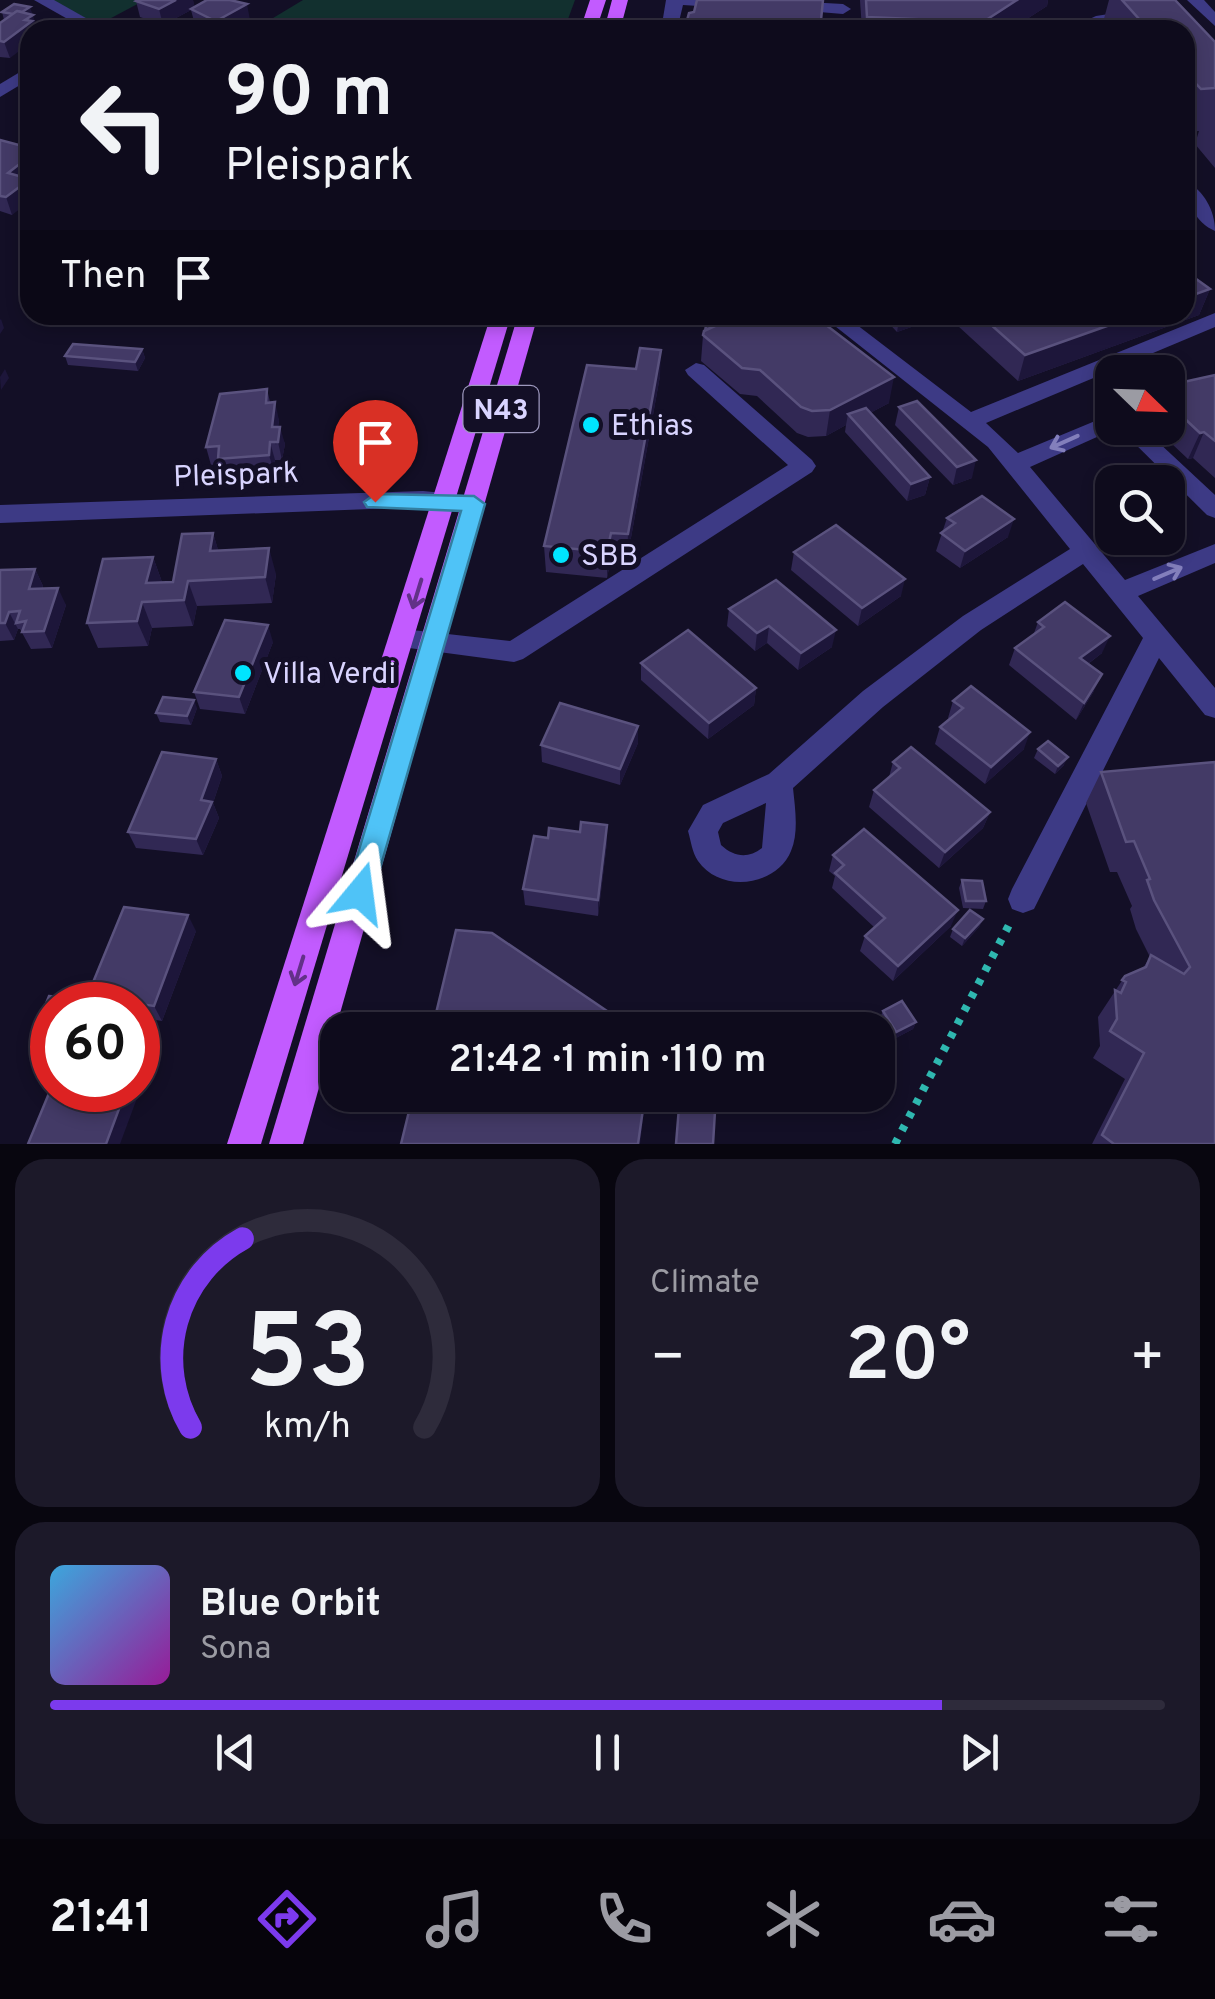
<!DOCTYPE html>
<html lang="en">
<head>
<meta charset="utf-8">
<style>
  body { margin:0; font-family:Overpass,sans-serif; background:#1c1929; color:#f1f3f6; height:100vh; display:flex; flex-direction:column; font-size:38px; white-space:nowrap }
  * { box-sizing:border-box; margin:0 }
  p { font-size:32px; color:#9b9ba3 }
  .icon { flex:none; width:55px; height:55px; fill:none; stroke:currentColor; stroke-width:2; stroke-linecap:round; stroke-linejoin:round }
  .map { position:relative; height:1144px; overflow:hidden }
  .drawer { display:flex; flex-direction:column; gap:15px; padding:15px; background:#08060f; flex:1 }
  .drawer>* { flex:none }
  .hud { position:absolute; left:20px; top:20px; width:1175px; height:305px; border-radius:30px; box-shadow:0 5px 15px #0003,0 0 0 2px #2e2b3b; background:#0e0b1c; color:#f1f3f6; overflow:hidden }
  .needle { width:65px; rotate:113deg }
  .tools { position:absolute; left:1095px; top:355px; display:grid; gap:20px }
  .tools a { display:grid; place-items:center; width:90px; height:90px; border-radius:20px; background:#0e0b1c; box-shadow:0 5px 15px #0003,0 0 0 2px #2e2b3b; font-size:50px }
  .speed { position:absolute; left:30px; top:982px; display:flex; gap:20px; font-size:50px; font-weight:700; text-align:center }
  .speed>* { display:grid; place-content:center; width:130px; height:130px; border-radius:50%; background:#0e0b1c; box-shadow:0 5px 15px #0003,0 0 0 2px #2e2b3b; line-height:1 }
  .speed .limit { border:15px solid #d22; background:#fff; color:#111 }
  .pin { position:absolute; display:grid; place-items:center; width:85px; height:85px; color:#fff; margin:-102px -42px; border-radius:50% 50% 50% 0; rotate:-45deg; box-shadow:0 0 10px #0007 }
  .pin .icon { rotate:45deg }
  .me { position:absolute; width:110px; margin:-55px; rotate:16deg; stroke-linejoin:round; filter:drop-shadow(0 0 8px #0008) }
  .turn { display:flex; align-items:center; gap:35px; height:210px; padding:0 40px; font-size:45px }
  .turn .icon { width:130px; height:130px; stroke-width:2.5 }
  .turn b { display:block; font-size:70px; line-height:85px }
  .then { display:flex; align-items:center; height:95px; padding:0 40px; background:#0003; gap:20px; font-size:38px }
  .big { font-size:75px; font-weight:600; line-height:1.1 }
  .drawer .tile { flex:1; display:flex; flex-direction:column; justify-content:center; gap:15px; min-width:0; padding:0 35px; border-radius:30px; background:#1c1929 }
  .drawer .dial { align-items:center; gap:0 }
  .dial svg { height:260px; overflow:visible; fill:none; stroke:#2e2b3b; stroke-width:7; stroke-linecap:round; text-anchor:middle }
  .dial text { fill:#f1f3f6; stroke:none }
  .song { display:flex; align-items:center; gap:30px }
  .cover { width:120px; height:120px; border-radius:15px; background:linear-gradient(135deg,hsl(200 70% 55%),hsl(300 70% 35%)) }
  .played { height:10px; border-radius:5px; background:linear-gradient(90deg,#7c3aed 80%,#2e2b3b 80%) }
  .keys { display:flex; justify-content:space-around; direction:ltr }
  .heat { display:flex; justify-content:space-between; align-items:center; font-size:55px; direction:ltr }
  .drawer .tiles { flex:1; display:grid; gap:15px; grid-template-columns:1fr 1fr }
  .tile:last-child { grid-column:span 2 }
  .trip { position:absolute; left:320px; top:1012px; width:575px; height:100px; border-radius:30px; background:#0e0b1c; box-shadow:0 5px 15px #0003,0 0 0 2px #2e2b3b; font-weight:600; line-height:100px; text-align:center }
  .tabs { display:flex; height:160px; justify-content:space-around; align-items:center; background:#06040b; color:#9b9ba3 }
  .tabs .icon { width:70px; height:70px }
  .tabs .selected { color:#7c3aed }
  .tabs b { font-size:45px; color:#f1f3f6 }
  .map>svg:first-child { display:block }
</style>
</head>
<body>
<div class="map">
<svg width="1215" height="1144" viewBox="0 0 1215 1144">
  <rect width="100%" height="100%" fill="#130f26"/>
  <g fill="#12302f">
    <path d="M51 0H145L98 25Z"/>
    <path d="M303 0H575L564 30H253Z"/>
  </g>
  <g fill="none" stroke-linecap="round" stroke-linejoin="round">
    <path stroke="#2fb8b0" stroke-width="8" stroke-dasharray="6 9" stroke-linecap="butt" d="M895 1144 1010 923"/>
    <g fill="#3d3a85" fill-rule="evenodd">
      <path d="M34 0H54L107 30H87Z"/>
      <path d="M666 0H735L737 3 729 8 683 5 677 30H661Z"/>
      <path d="M1187 0H1204L1215 12V26Z"/>
      <path d="M789 1 843 4 851 9 843 14 783 9V3Z"/>
      <path d="M1135 10 1143 15 1141 18 1088 30H1066L1096 16Z"/>
      <path d="M30 66V79L0 97V84Z"/>
      <path d="M1185 181C1204 190 1215 211 1215 231 1196 223 1185 201 1185 181Z"/>
      <path d="M1215 313V327L986 423 1018 453 1112 414V428H1117L1030 467 1125 580 1215 544V563L1138 596 1215 688V718L1205 715 1159 658 1034 909 1023 913 1012 909 1008 899 1012 889 1143 638 1083 564 981 630 883 707 793 788C795 808 799 832 791 851 777 886 721 894 698 861 692 852 691 841 688 831L703 805 769 774 863 691 963 616 1070 549 988 447 821 315H844L971 412ZM766 803 762 848C748 859 734 857 721 845L718 832 723 823Z"/>
      <path d="M696 363 704 365 812 460 816 466 812 472 523 659 514 662 394 646 390 639 394 632 403 629 510 641 788 465 688 375 685 370Z"/>
      <path d="M1119 428H1143L1215 495V518L1207 515Z"/>
      <path d="M423 491 474 496 486 504 474 512 423 507 0 523V505Z"/>
    </g>
    <g fill="#c25bff" fill-rule="evenodd">
      <path d="M590 0H606L596 30H580Z"/>
      <path d="M612 0H628L620 30H604Z"/>
      <path d="M491 315H511L261 1144H227Z"/>
      <path d="M518 315H538L303 1144H269Z"/>
    </g>
  </g>
  <g fill="#312854">
    <path d="M138 0H193L194 7 250 20 233 30H203L195 25 191 10 163 25 140 17 136 1Z"/>
    <path d="M860 0H1048L1047 6 1010 30H862Z"/>
    <path d="M1109 0H1175L1215 42V168L1195 144 1199 131 1185 132V30H1101Z"/>
    <path d="M14 4 10 58 0 57V23L4 20 2 12Z"/>
    <path d="M686 24 820 30H685Z"/>
    <path d="M0 140 30 148V178L12 215 0 211Z"/>
    <path d="M1210 289 1199 315 1018 381 958 326 960 315H1185Z"/>
    <path d="M881 315H922L920 324 897 332Z"/>
    <path d="M705 331 889 403 870 413 930 477 925 495 907 501 845 432 846 425 826 436 808 437 797 433 757 396 740 394 701 361 703 335Z"/>
    <path d="M142 349 145 358 138 371 68 365 65 356Z"/>
    <path d="M1215 375V478L1193 458 1188 459 1155 428H1168V388Z"/>
    <path d="M660 376 627 560 611 558 607 578 546 572 544 546Z"/>
    <path d="M267 389 270 402 279 420 278 427 285 444 282 460H275L274 472 223 476 219 464 211 465 206 447Z"/>
    <path d="M899 407 972 478 953 485 895 425Z"/>
    <path d="M947 518 1008 537 960 568 936 551Z"/>
    <path d="M213 533 218 550 276 574 272 603 197 606 193 626 152 628 148 646 98 648 87 623 153 557 162 582H173Z"/>
    <path d="M794 552 901 596 858 626 791 570Z"/>
    <path d="M35 569 43 586V588L66 605 52 648 31 649 20 629H18L14 640 0 641V570Z"/>
    <path d="M729 609 832 647 798 670 767 643 755 651 727 626Z"/>
    <path d="M1038 622 1102 653 1088 664 1094 691 1076 720 1009 665 1015 648 1033 636Z"/>
    <path d="M273 642 245 714 200 709 194 692Z"/>
    <path d="M641 663 756 688 754 705 708 739 641 680Z"/>
    <path d="M953 701 1024 749 985 784 935 744 940 727 950 719 948 718Z"/>
    <path d="M197 708 191 725 160 722 156 713Z"/>
    <path d="M638 726V743L620 785 542 762 541 745Z"/>
    <path d="M1038 749 1064 765 1055 774 1034 758Z"/>
    <path d="M216 759 222 776 213 803 219 818 203 855 136 848 128 832Z"/>
    <path d="M893 762 990 812 983 828 939 868 869 807 874 790 889 777Z"/>
    <path d="M1215 762V1144H1092L1125 1079 1093 1058 1100 1046 1098 1017 1125 976 1143 968 1150 957 1136 929 1130 909 1132 906 1117 872H1110L1086 803 1101 772Z"/>
    <path d="M548 838 607 842 598 916 525 905 523 889Z"/>
    <path d="M833 855 951 926 893 981 860 951 865 936 874 927 832 888 835 876 829 871Z"/>
    <path d="M962 880 986 901 983 909 963 908 959 888Z"/>
    <path d="M983 919 979 927 962 946 950 937 953 929Z"/>
    <path d="M196 931 162 1021 138 1017V1005H93L87 997Z"/>
    <path d="M49 996 87 1001 89 1005H52V1024H46L41 1016Z"/>
    <path d="M883 1011 916 1022 913 1029 894 1039 880 1018Z"/>
  </g>
  <g fill="#1d163a">
    <path d="M176 0H193L195 8 163 25 159 9Z"/>
    <path d="M1017 0H1048L1047 6 1010 30H981L983 22Z"/>
    <path d="M247 4 250 20 233 30H210L209 25Z"/>
    <path d="M30 7 38 30H30V43L10 58 4 42 18 15Z"/>
    <path d="M30 156V178L14 190 8 173Z"/>
    <path d="M30 179V201L12 215 6 197Z"/>
    <path d="M1210 289 1199 315 1018 381 1025 355 1138 315H1185V298Z"/>
    <path d="M900 315H922L920 324 897 332Z"/>
    <path d="M1 319 4 328 0 334V320Z"/>
    <path d="M142 349 145 358 138 371 135 362Z"/>
    <path d="M661 350 660 376 627 560 628 534Z"/>
    <path d="M5 369 9 378 1 390 0 377Z"/>
    <path d="M894 377 889 403 855 421 848 414 846 425 826 436 830 410Z"/>
    <path d="M275 402 279 420 276 445 272 427Z"/>
    <path d="M280 427 285 444 282 460 278 442Z"/>
    <path d="M1204 432 1193 458 1188 459 1200 433Z"/>
    <path d="M270 442 275 460 274 472 269 455Z"/>
    <path d="M976 460 972 478 953 485 957 467Z"/>
    <path d="M930 477 925 495 907 501 911 484Z"/>
    <path d="M1014 519 1008 537 960 568 965 551Z"/>
    <path d="M213 533 221 559 210 551Z"/>
    <path d="M611 533V558L607 578V552Z"/>
    <path d="M269 548 276 574 272 603 265 577Z"/>
    <path d="M153 557 162 582 146 583Z"/>
    <path d="M35 569 43 586 38 607 29 589Z"/>
    <path d="M905 579 901 596 858 626 862 608Z"/>
    <path d="M188 581 197 606 193 626 184 600Z"/>
    <path d="M58 588 66 605 52 648 44 631Z"/>
    <path d="M142 602 152 628 148 646 137 621Z"/>
    <path d="M9 612 18 629 14 640 5 623Z"/>
    <path d="M268 625 273 642 245 714 239 697Z"/>
    <path d="M769 626 767 643 755 651 757 633Z"/>
    <path d="M836 630 832 647 798 670 801 653Z"/>
    <path d="M1110 636 1102 653 1073 675 1080 658Z"/>
    <path d="M1102 674 1094 691 1076 720 1084 703Z"/>
    <path d="M756 688 754 705 708 739 709 723Z"/>
    <path d="M194 700 197 708 191 725 187 716Z"/>
    <path d="M638 726V743L620 785V769Z"/>
    <path d="M1030 732 1024 749 985 784 991 767Z"/>
    <path d="M1068 757 1064 765 1055 774 1058 766Z"/>
    <path d="M216 759 222 776 213 803 219 818 203 855 196 839 201 800Z"/>
    <path d="M990 812 983 828 939 868 945 852Z"/>
    <path d="M607 825V842L598 916V900Z"/>
    <path d="M958 910 951 926 893 981 898 966Z"/>
    <path d="M188 915 196 931 162 1021 154 1006Z"/>
    <path d="M983 919 979 927 962 946 965 938Z"/>
    <path d="M916 1022 913 1029 894 1039 896 1032Z"/>
    <path d="M138 1061 146 1074 120 1144H106L126 1090H138Z"/>
    <path d="M645 1095H646L640 1144H638Z"/>
  </g>
  <g fill="#433a66" stroke="#5a527e" stroke-width="2.5">
    <path d="M138 0H176L159 9 136 1Z"/>
    <path d="M207 0H230L247 4 209 25 201 22 209 18 191 9Z"/>
    <path d="M697 0H823L820 30H769L686 24 689 13 694 12Z"/>
    <path d="M866 0H1017L983 22 867 17Z"/>
    <path d="M1122 0H1175L1215 42V88L1201 89 1185 72V30H1149Z"/>
    <path d="M14 4 30 7 22 12 17 11 13 14 2 12Z"/>
    <path d="M17 11 33 15 25 20 32 21 4 42 0 41V23Z"/>
    <path d="M0 140 30 148V156L8 173 30 179 6 197 0 196Z"/>
    <path d="M1185 271 1210 289 1185 298Z"/>
    <path d="M708 315H739L705 331Z"/>
    <path d="M739 315H813L894 377 830 410 812 411 801 407 760 370 742 368 703 335 704 331Z"/>
    <path d="M980 315H1138L1025 355Z"/>
    <path d="M73 344 142 349 135 362 65 356Z"/>
    <path d="M640 348 661 350 628 534 611 533 607 552 544 546 587 365 636 369Z"/>
    <path d="M1215 375V441L1204 432 1200 433 1168 403V388L1179 383Z"/>
    <path d="M267 389 266 403 275 402 272 427H280L278 442H270L269 455 218 459 219 446 206 447 220 394Z"/>
    <path d="M917 401 976 460 957 467 899 407Z"/>
    <path d="M866 408 930 477 911 484 848 414Z"/>
    <path d="M982 496 1014 519 965 551 941 533 955 523 947 518Z"/>
    <path d="M836 525 905 579 862 608 794 552Z"/>
    <path d="M213 533 210 551 269 548 265 577 188 581 184 600 142 602 137 621 87 623 103 559 153 557 146 583 173 582 182 534Z"/>
    <path d="M35 569 29 589 58 588 44 631 22 632 26 621 16 623 20 611 9 612 5 623H0V570Z"/>
    <path d="M776 580 836 630 801 653 769 626 757 633 729 609Z"/>
    <path d="M1065 602 1110 636 1080 658 1102 674 1084 703 1015 648 1044 627 1038 622Z"/>
    <path d="M225 620 268 625 239 697 194 692Z"/>
    <path d="M688 630 756 688 709 723 641 663Z"/>
    <path d="M971 686 1030 732 991 767 940 727 963 708 953 701Z"/>
    <path d="M163 697 194 700 187 716 156 713Z"/>
    <path d="M560 703 638 726 620 769 541 745Z"/>
    <path d="M1048 741 1068 757 1058 766 1038 749Z"/>
    <path d="M911 747 990 812 945 852 874 790 900 768 893 762Z"/>
    <path d="M162 752 216 759 201 800 212 802 196 839 128 832Z"/>
    <path d="M1215 762V1144H1114L1102 1135 1144 1053 1110 1031 1117 1019 1115 990 1121 993 1126 982 1122 980 1125 976 1146 967 1151 955 1184 974 1190 967 1154 900 1147 880 1150 879 1134 841 1126 842 1101 772Z"/>
    <path d="M581 822 607 825 598 900 523 889 534 836 548 838 549 828 580 832Z"/>
    <path d="M864 829 958 910 898 966 865 936 885 918 835 873 844 865 833 855Z"/>
    <path d="M962 880 982 881 986 901H966Z"/>
    <path d="M124 907 188 915 154 1006 87 997Z"/>
    <path d="M970 910 983 919 965 938 953 929Z"/>
    <path d="M456 930 492 933 635 1030H432Z"/>
    <path d="M49 996 87 1001 86 1005H52V1018L41 1016Z"/>
    <path d="M902 1001 916 1022 896 1032 883 1011Z"/>
    <path d="M52 1086V1090H126L106 1144H28Z"/>
    <path d="M413 1095H645L638 1144H401Z"/>
    <path d="M680 1095H716L713 1144H676Z"/>
  </g>
  <defs><path id="oneway-shaft" d="M-6 0H5M1.5-3L5.5 0L1.5 3" fill="none" stroke-width="1.6" stroke-linecap="round" stroke-linejoin="round" transform="scale(2.5)"/></defs>
  <g stroke="#837fbc">
    <use href="#oneway-shaft" transform="translate(1064 442) rotate(156)"/>
    <use href="#oneway-shaft" transform="translate(1168 573) rotate(-23)"/>
  </g>
  <g stroke="#623188">
    <use href="#oneway-shaft" transform="translate(417 594) rotate(107)"/>
    <use href="#oneway-shaft" transform="translate(299 971) rotate(107)"/>
  </g>
  <path fill="#4fc3f7" stroke="#337fa1" stroke-width="2.5" d="M375 494 474 496 485 504 373 893 369 902 360 906 350 902 346 893 461 511 367 507 364 502Z"/>
  <g fill="#00e5ff" stroke="#130f26" stroke-width="4">
    <circle cx="591" cy="425" r="10"/>
    <circle cx="561" cy="555" r="10"/>
    <circle cx="243" cy="673" r="10"/>
  </g>
  <g text-anchor="middle" stroke-width="10" stroke-linejoin="round" paint-order="stroke">
    <rect fill="#130f26" stroke="#9e99be" stroke-width="2.5" x="463.5" y="386" width="75" height="46" rx="8"/>
    <g font-size="28" font-weight="bold" fill="#d9d4ff">
      <text x="501" y="419">N43</text>
    </g>
    <g font-size="30" fill="#d9d4ff" stroke="#130f26" text-anchor="start">
      <text x="611" y="435">Ethias</text>
      <text x="581" y="565">SBB</text>
      <text x="263" y="683">Villa Verdi</text>
    </g>
    <g font-size="30" fill="#d9d4ff" stroke="#130f26">
      <text transform="translate(236 474) rotate(-2)" y="10">Pleispark</text>
    </g>
  </g>
</svg>
<div class="tools">
<a><svg class="needle" viewBox="-14 -14 28 28"><path d="M0-13l5 13h-10z" fill="#e53935"/><path d="M0 13l5-13h-10z" fill="#9b9ba3"/></svg></a>
<a><svg class="icon" aria-label="search" viewBox="0 0 24 24"><circle cx="10" cy="10" r="6"/><path d="M15 15l6 6"/></svg></a>
</div>
<div class="speed"><div class="limit">60</div></div>
<div class="pin" style="left:375px;top:502px;background:#d93025"><svg class="icon" aria-label="arrive" viewBox="0 0 24 24"><path d="M6 21V4h12l-3 4 3 4H6"/></svg></div>
<svg class="me" style="left:360px;top:893px" viewBox="-20 -20 40 40"><path d="M0-17L14 15 0 8-14 15z" fill="#4fc3f7" stroke="#fff" stroke-width="4"/></svg>
<div class="trip">21:42 · 1 min · 110 m</div>
<div class="hud">
<div class="turn"><svg class="icon" aria-label="left" viewBox="0 0 24 24"><path d="M17 20v-9H6M10 6l-5 5 5 5"/></svg><div><b>90 m</b>Pleispark</div></div>
<div class="then">Then<svg class="icon" aria-label="arrive" viewBox="0 0 24 24"><path d="M6 21V4h12l-3 4 3 4H6"/></svg></div>
</div>
</div>
<section class="drawer">
<div class="tiles">
<div class="tile dial"><svg viewBox="0 0 100 80">
<path d="M14 69A42 42 0 1 1 86 69"/>
<path d="M14 69A42 42 0 0 1 30 11" stroke="#7c3aed"/>
<text x="50" y="56" font-size="32" font-weight="700">53</text>
<text x="50" y="72" font-size="11">km/h</text>
</svg></div>
<div class="tile"><p>Climate</p>
<div class="heat"><a>−</a><b class="big">20°</b><a>+</a></div>
</div>
<div class="tile">
<div class="song"><i class="cover"></i><div><b>Blue Orbit</b><p>Sona</p></div></div>
<div class="played"></div>
<div class="keys"><svg class="icon" aria-label="previous" viewBox="0 0 24 24"><path d="M18 5L8 12l10 7zM5 5v14"/></svg><svg class="icon" aria-label="pause" viewBox="0 0 24 24"><path d="M8 5v14M16 5v14"/></svg><svg class="icon" aria-label="next" viewBox="0 0 24 24"><path d="M6 5l10 7-10 7zM19 5v14"/></svg></div>
</div>
</div>
</section>
<nav class="tabs">
<b>21:41</b>
<svg class="icon selected" aria-label="directions" viewBox="0 0 24 24"><path d="M12 3l9 9-9 9-9-9zM9 14v-3h6M13 9l2 2-2 2"/></svg>
<svg class="icon" aria-label="music" viewBox="0 0 24 24"><path d="M9 18V5l10-2v13"/><circle cx="6" cy="18" r="3"/><circle cx="16" cy="16" r="3"/></svg>
<svg class="icon" aria-label="phone" viewBox="0 0 24 24"><path d="M5 4h4l2 5-3 2q2 4 5 5l2-3 5 2v4C11 20 4 13 5 4z"/></svg>
<svg class="icon" aria-label="climate" viewBox="0 0 24 24"><path d="M12 3v18M4 7l16 10M4 17L20 7"/></svg>
<svg class="icon" aria-label="car" viewBox="0 0 24 24"><path d="M5 17H2v-5l4-1 3-4h7l3 4 3 1v5h-3M9 17h6M6 11h13"/><circle cx="7" cy="17" r="2"/><circle cx="17" cy="17" r="2"/></svg>
<svg class="icon" aria-label="filters" viewBox="0 0 24 24"><path d="M4 7h16M4 17h16"/><circle cx="9" cy="7" r="2"/><circle cx="15" cy="17" r="2"/></svg>
</nav>
</body>
</html>
